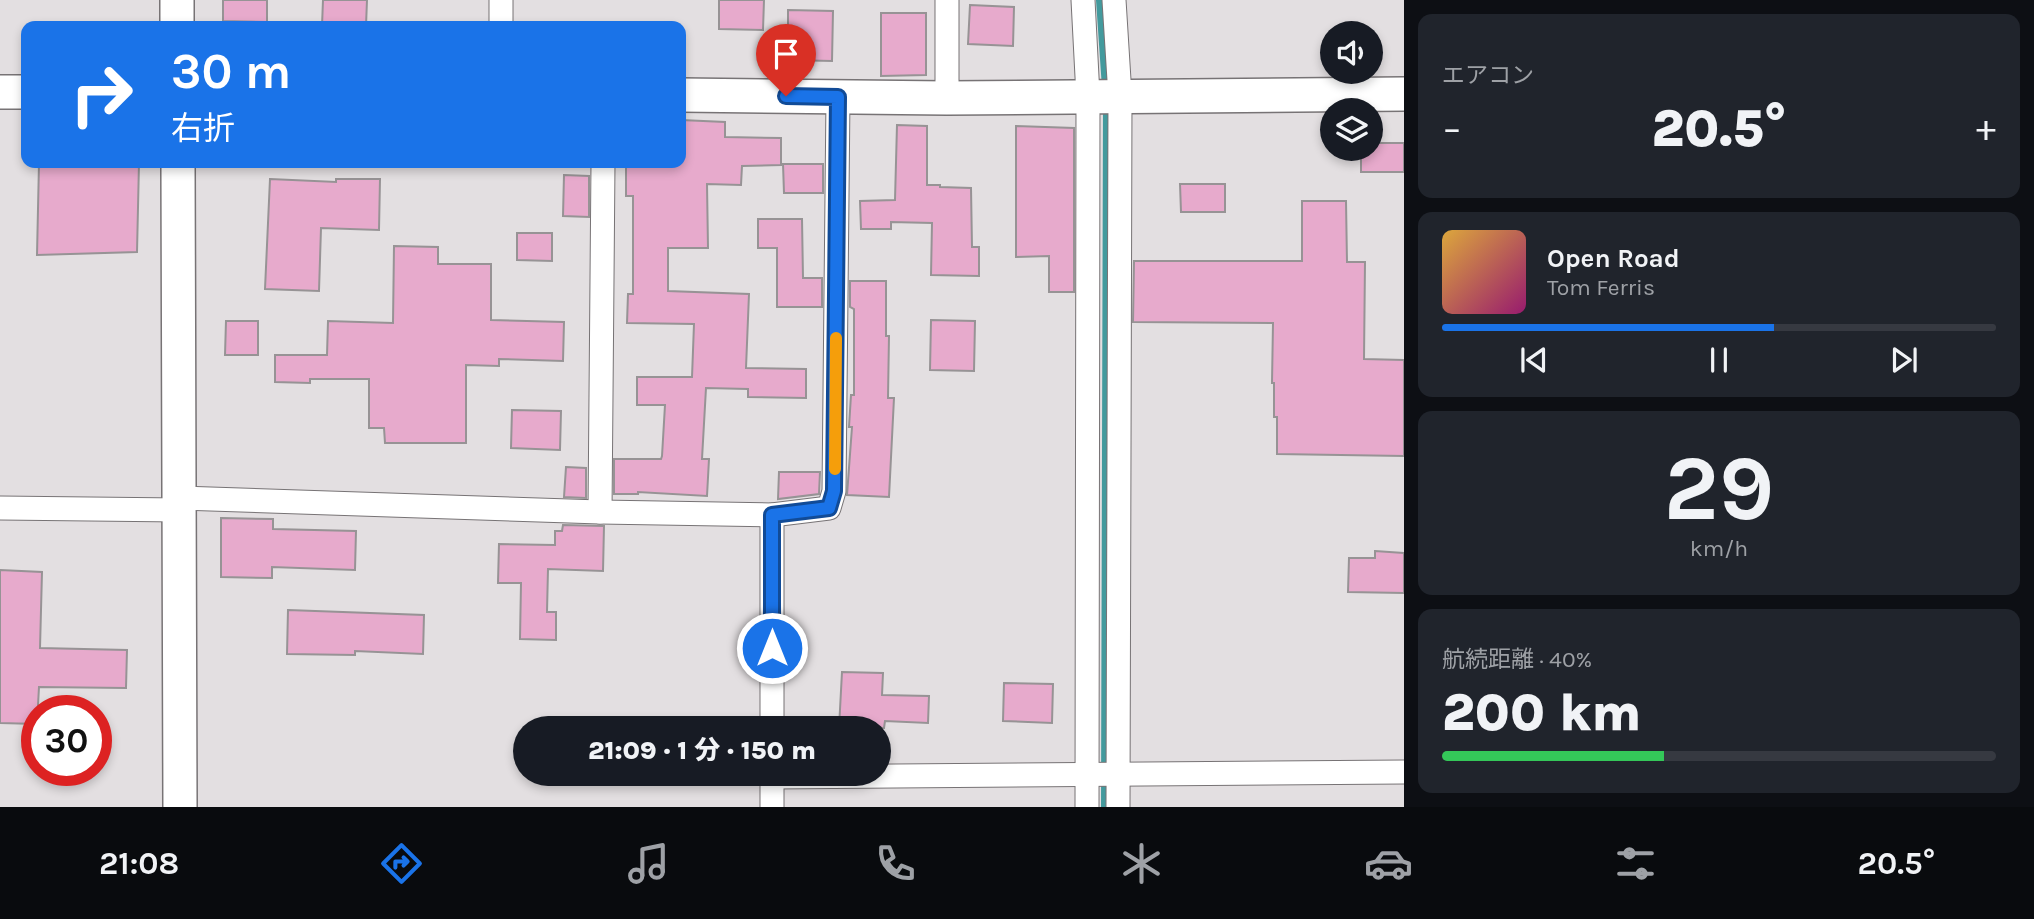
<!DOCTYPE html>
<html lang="ja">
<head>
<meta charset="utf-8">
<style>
  body { margin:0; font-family:Karla,"Noto Sans JP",sans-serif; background:#20242c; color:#f1f3f6; height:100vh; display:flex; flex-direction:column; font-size:26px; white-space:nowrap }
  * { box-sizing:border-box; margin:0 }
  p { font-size:23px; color:#9ea1a6 }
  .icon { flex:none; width:38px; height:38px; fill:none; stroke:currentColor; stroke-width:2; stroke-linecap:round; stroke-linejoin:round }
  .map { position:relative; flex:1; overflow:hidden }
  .drawer { display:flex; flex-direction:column; gap:14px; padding:14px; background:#0d0f14; width:630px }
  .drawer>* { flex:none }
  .guide { position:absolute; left:21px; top:21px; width:665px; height:147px; border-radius:14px; box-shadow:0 4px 10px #0003; background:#1a73e8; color:#fff; overflow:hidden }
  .controls { position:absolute; left:1320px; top:21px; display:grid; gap:14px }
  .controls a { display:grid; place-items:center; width:63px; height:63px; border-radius:50%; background:#171b24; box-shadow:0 4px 10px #0003; font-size:35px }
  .speed { position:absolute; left:21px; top:695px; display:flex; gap:14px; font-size:35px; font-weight:700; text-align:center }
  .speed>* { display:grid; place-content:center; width:91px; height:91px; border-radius:50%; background:#171b24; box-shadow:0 4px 10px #0003; line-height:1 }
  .speed .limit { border:10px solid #d22; background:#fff; color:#111 }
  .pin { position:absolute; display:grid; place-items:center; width:60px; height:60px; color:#fff; margin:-72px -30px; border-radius:50% 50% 50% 0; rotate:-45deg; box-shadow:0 0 7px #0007 }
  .pin .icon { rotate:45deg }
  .me { position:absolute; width:77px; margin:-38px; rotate:0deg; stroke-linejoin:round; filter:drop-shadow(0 0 5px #0008) }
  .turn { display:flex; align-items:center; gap:24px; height:147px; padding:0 35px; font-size:32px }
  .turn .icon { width:91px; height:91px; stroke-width:2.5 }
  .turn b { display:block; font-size:49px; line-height:60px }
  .big { font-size:52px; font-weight:800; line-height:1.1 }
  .drawer .widget { flex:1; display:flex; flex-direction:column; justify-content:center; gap:10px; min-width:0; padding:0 24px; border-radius:14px; background:#20242c }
  .drawer .dial { align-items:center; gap:0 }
  .dial b { font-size:91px; line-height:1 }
  .song { display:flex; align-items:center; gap:21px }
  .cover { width:84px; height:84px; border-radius:10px; background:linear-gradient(135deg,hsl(40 70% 55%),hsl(320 70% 35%)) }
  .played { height:7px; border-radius:4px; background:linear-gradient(90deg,#1a73e8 60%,#363941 60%) }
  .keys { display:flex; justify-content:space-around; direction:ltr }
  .heat { display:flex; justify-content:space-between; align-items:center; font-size:38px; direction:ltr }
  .charge { height:10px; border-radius:5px; background:linear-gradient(90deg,#34c759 40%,#363941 0) }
  .trip { position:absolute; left:513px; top:716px; width:378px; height:70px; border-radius:35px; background:#171b24; box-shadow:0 4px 10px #0003; font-weight:800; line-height:70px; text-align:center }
  .menu { display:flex; height:112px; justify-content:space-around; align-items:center; background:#090b0e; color:#9ea1a6 }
  .menu .icon { width:49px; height:49px }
  .menu .current { color:#1a73e8 }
  .menu b { font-size:32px; color:#f1f3f6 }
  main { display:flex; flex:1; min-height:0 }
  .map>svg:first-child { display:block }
</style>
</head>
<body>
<main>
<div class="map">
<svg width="1404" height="807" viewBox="0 0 1404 807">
  <rect width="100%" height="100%" fill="#e3dfe1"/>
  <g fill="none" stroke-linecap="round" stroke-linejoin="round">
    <g stroke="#439a9d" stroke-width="8">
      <path d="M1100 0 1106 88"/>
      <path d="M1105 807 1107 104"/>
    </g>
  </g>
  <g fill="#e7aacc" stroke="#979395" stroke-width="2">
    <path d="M223 0H267V22L223 21Z"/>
    <path d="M323 0H367L366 26H322Z"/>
    <path d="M719 0H764L763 30 719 29Z"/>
    <path d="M970 5 1014 7 1013 46 968 44Z"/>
    <path d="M788 10 833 11 832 61 788 60Z"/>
    <path d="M881 13H926V75L881 76Z"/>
    <path d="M681 120 725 122V137L781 138V165L742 166 741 185 707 184 708 248H668V291L749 294 746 368 806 369V398L748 397V389L706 388 702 459H709L707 496 638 492V494H614V459H661L662 456 665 405H637V377H692L694 324 627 323 628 294H633V196H626V163H681Z"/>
    <path d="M897 125 927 126V185H940V187L971 188 972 247H979V276L931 275 932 223 891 222V229H861L860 201 895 200Z"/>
    <path d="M1016 126 1074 128V292H1049V256L1016 257Z"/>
    <path d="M1370 143H1404V172H1361V149H1370Z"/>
    <path d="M39 163H139L137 252 37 255Z"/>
    <path d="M783 164H823V193H784Z"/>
    <path d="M564 175 589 176V217L563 216Z"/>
    <path d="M270 179 336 182V179H380L379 230 321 228 319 291 265 289Z"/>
    <path d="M1180 184H1225V212H1181Z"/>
    <path d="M1302 201H1346L1347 262H1365L1364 359 1404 360V456L1277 454V417H1274V383H1272L1273 323 1133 322 1134 261H1302Z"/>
    <path d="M758 219H802L803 278H822V307H777V248H758Z"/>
    <path d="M517 233H552V261L517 260Z"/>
    <path d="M394 246 438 247V264H491V320L564 322 563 361 499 359V366L466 365V443H385L384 428H369V379H310V383L275 382V355H327L328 321 393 323Z"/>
    <path d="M850 281H886V336H889L888 398H894L889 497 847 495 852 427H849L851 395H854V309L850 307Z"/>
    <path d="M931 320 975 321 974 371 930 370Z"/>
    <path d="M226 321H258V355H225Z"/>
    <path d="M512 410 561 411 560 450 511 448Z"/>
    <path d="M566 467 586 468V498L564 497Z"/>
    <path d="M779 472H820L819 494 778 499Z"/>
    <path d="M221 518 273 519V529L356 531 355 570 272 567V578L221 577Z"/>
    <path d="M563 525 604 526 603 571 548 569 547 612H556V640L520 639 521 583H498L499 544 555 545V531H562Z"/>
    <path d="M1375 551 1404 553V593L1348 592 1349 558H1375Z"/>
    <path d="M0 570 42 572 40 648 127 650 126 688 39 687 37 724 0 723Z"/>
    <path d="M288 610 424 615 423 654 355 651V655L287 654Z"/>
    <path d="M842 672 883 673 882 695 929 696 928 723 885 721 884 728H839Z"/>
    <path d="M1004 683 1053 684 1052 723 1003 721Z"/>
  </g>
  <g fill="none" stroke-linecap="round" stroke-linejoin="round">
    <defs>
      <g id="street">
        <path d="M501 0V26"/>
        <path d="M947 0V98"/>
        <path d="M1083 0 1088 96 1087 807"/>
        <path d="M1114 0 1120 96 1118 807"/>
        <path d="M180 498 600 512 772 515 829 508 834 491 838 97"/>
        <path d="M0 508 180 510"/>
        <path d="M600 512 603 163"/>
        <path d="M772 728V515"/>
        <path d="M772 777 1404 772"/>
        <path d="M772 807V774"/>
      </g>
      <g id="secondary">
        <path d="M177 0V26"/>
        <path d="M0 92H26"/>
        <path d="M681 95 947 98 1404 94"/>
        <path d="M178 163 180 807"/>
      </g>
    </defs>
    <use href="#street" stroke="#777375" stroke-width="25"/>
    <use href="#secondary" stroke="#777375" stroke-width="36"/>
    <use href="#street" stroke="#fff" stroke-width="23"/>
    <use href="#secondary" stroke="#fff" stroke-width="33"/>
  </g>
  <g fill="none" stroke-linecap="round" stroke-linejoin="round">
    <defs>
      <path id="route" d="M772 648V515L829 508 834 491 838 97 786 96"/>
    </defs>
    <use href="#route" stroke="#114b97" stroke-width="18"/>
    <use href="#route" stroke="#1a73e8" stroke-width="12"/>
    <path stroke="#f59e0b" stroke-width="12" d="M835 469 836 338"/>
  </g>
</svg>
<div class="controls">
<a><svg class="icon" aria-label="sound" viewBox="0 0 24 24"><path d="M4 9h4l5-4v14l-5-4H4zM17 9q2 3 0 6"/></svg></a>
<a><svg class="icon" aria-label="layers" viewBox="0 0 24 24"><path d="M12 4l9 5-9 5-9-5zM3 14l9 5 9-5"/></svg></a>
</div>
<div class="speed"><div class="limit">30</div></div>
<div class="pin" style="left:786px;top:96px;background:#d93025"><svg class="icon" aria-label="arrive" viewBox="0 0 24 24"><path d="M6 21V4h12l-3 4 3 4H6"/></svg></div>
<svg class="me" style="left:772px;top:648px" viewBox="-20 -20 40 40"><circle r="17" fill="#1a73e8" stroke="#fff" stroke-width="3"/><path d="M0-11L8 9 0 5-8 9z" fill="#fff"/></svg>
<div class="trip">21:09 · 1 分 · 150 m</div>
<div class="guide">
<div class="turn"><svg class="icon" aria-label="right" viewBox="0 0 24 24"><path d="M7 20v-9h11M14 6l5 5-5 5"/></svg><div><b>30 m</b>右折</div></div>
</div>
</div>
<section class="drawer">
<div class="widget"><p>エアコン</p>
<div class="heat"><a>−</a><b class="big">20.5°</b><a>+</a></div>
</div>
<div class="widget">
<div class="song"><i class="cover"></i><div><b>Open Road</b><p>Tom Ferris</p></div></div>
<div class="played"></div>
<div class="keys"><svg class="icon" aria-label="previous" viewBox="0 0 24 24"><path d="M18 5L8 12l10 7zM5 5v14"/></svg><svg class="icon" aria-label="pause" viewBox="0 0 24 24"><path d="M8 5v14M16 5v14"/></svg><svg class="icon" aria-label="next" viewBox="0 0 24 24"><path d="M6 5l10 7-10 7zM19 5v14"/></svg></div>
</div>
<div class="widget dial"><b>29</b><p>km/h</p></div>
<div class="widget"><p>航続距離 · 40%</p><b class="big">200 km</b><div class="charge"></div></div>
</section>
</main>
<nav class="menu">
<b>21:08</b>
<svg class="icon current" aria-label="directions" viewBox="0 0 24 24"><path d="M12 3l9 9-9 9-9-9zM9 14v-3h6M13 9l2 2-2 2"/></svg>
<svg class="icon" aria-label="music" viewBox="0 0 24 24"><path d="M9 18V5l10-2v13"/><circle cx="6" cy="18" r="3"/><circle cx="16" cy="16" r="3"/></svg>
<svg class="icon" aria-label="phone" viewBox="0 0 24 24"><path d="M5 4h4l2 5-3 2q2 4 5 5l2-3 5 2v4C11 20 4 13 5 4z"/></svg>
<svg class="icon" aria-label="climate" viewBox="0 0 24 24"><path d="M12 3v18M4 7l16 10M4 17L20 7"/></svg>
<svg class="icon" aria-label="car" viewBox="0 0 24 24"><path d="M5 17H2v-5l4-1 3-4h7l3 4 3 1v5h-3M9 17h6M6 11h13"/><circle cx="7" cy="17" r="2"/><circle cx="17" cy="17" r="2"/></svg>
<svg class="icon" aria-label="filters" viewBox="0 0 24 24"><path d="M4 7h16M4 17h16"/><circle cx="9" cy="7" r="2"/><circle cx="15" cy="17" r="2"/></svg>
<b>20.5°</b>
</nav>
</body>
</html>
